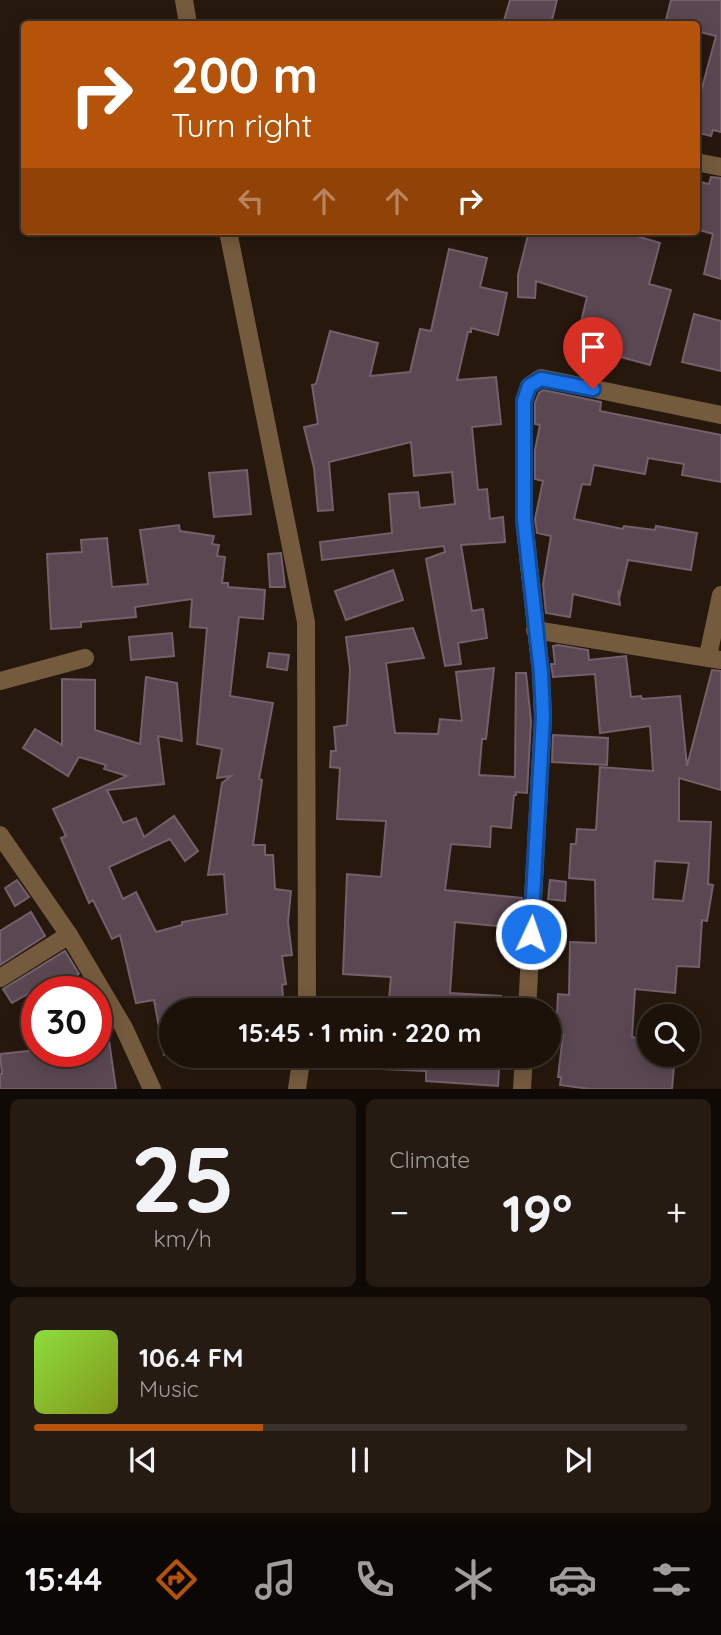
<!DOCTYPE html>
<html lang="en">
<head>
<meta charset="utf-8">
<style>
  body { margin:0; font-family:Quicksand,sans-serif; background:#251b13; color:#f1f3f6; height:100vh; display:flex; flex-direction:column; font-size:26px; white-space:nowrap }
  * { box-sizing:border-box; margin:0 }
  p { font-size:23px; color:#a09e9c }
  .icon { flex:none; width:38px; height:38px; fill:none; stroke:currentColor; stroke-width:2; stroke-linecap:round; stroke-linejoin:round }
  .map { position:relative; height:1089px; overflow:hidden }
  .sheet { display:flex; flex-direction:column; gap:10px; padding:10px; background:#0f0a06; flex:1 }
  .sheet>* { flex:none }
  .banner { position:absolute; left:21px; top:21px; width:679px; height:214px; border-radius:7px; box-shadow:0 4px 18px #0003,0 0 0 2px #3a322b; background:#b45309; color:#fff; overflow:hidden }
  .buttons { position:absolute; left:637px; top:1004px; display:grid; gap:14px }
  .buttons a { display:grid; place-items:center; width:63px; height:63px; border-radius:50%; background:#1c120a; box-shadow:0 4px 18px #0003,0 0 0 2px #3a322b; font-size:35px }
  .speed { position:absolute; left:21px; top:976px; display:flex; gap:14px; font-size:35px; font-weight:700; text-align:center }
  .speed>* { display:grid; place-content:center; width:91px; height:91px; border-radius:50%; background:#1c120a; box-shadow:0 4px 18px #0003,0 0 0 2px #3a322b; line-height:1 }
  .speed .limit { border:10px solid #d22; background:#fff; color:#111 }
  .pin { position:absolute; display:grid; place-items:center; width:60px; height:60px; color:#fff; margin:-72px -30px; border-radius:50% 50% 50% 0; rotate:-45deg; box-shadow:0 0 7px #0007 }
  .pin .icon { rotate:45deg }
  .me { position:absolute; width:77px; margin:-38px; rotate:3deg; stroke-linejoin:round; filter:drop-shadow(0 0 5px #0008) }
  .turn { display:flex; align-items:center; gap:24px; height:147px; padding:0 35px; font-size:32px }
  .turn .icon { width:91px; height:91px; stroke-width:2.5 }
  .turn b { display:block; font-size:49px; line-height:60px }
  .lanes { display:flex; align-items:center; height:66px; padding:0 35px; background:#0003; justify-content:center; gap:35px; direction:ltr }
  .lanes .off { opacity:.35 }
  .big { font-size:52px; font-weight:700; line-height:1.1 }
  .sheet .widget { flex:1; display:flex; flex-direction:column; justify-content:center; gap:10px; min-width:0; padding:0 24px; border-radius:10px; background:#251b13 }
  .sheet .dial { align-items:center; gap:0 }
  .dial b { font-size:91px; line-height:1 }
  .song { display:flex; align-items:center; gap:21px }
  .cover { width:84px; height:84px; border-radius:10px; background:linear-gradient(135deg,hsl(90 70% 55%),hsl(70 70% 35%)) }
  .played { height:7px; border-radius:4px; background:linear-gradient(90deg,#b45309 35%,#3a322b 35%) }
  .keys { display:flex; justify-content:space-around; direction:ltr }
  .heat { display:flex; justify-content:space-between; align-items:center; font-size:38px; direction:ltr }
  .sheet .tiles { flex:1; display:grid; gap:10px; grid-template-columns:1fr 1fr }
  .widget:last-child { grid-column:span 2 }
  .trip { position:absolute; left:159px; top:998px; width:402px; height:70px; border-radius:35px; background:#1c120a; box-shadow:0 4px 18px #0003,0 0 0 2px #3a322b; font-weight:700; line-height:70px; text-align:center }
  .dock { display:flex; height:112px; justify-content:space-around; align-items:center; background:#0b0704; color:#a09e9c }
  .dock .icon { width:49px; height:49px }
  .dock .selected { color:#b45309 }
  .dock b { font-size:32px; color:#f1f3f6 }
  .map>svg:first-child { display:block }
</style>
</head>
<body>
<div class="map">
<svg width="721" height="1089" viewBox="0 0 721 1089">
  <rect width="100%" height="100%" fill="#26180d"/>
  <g fill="#5a4752" stroke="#74606b" stroke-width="2" fill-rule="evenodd">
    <path d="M510 0H557L551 24H503Z"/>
    <path d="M671 0H721V132L713 130 711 136 696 132V110L716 36 696 31V24H665Z"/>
    <path d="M711 177 721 178V279L704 274 713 234 696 229V181L709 184Z"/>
    <path d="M529 231H634L633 235 660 243 649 284 671 290 650 365 599 351 597 357 574 351 587 297 536 281 535 298 518 297V275Z"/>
    <path d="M449 249 487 258 480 287 507 293 498 335 471 328V332H468L457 380 496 377 501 424 472 427 478 490 487 489 490 519 503 517 505 542 461 545 472 611 483 609 487 638 458 643 461 664 445 666 426 559 445 552 444 546 322 560 320 542 392 533 389 494 418 492 420 508 455 504 452 472 414 476 411 442 329 462 333 510 318 511 314 468 304 427 318 424 312 385 316 384 330 331 378 343 370 376 410 372 420 329 431 331Z"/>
    <path d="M694 314 721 321V371L682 362Z"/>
    <path d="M543 390 601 402 600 411 721 435V482L682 475 684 464 648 458 645 474 594 465 590 485 582 484 574 519 623 529 624 526 655 530 656 526 697 533 691 570 628 560 620 595 618 590 620 605 573 594 570 617 546 613 543 584 551 536 537 533 535 519 543 481 535 479V450L540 425 535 424V403L539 393Z"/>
    <path d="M247 470 251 514 214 517 209 473Z"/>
    <path d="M179 525 180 531 214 536 212 544 219 545 217 556 225 557 222 583H228V587L265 590 263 619 239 617 230 696 273 703 259 779 262 780 253 845H265V855H273L275 889 291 891 288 922 292 955 282 956 286 984 282 985 284 1008 242 1010V1006L218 1010H172V1054L164 1055 154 1000 136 1003 120 935 112 939 93 900 89 903 61 838 66 836 53 809 127 776 104 769 106 765 79 757 68 776 23 748 35 729 62 745V679L95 680V730L140 744 146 677 177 683 182 741 158 736 164 784 107 790 123 823 136 818 144 837 174 816 198 851 185 861 170 839 109 867 123 899 136 892 156 932 182 925V922L227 914 224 874 208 875 222 783 231 776 217 778 222 749 197 744 207 628 190 627 192 599 135 607 136 617 81 622V627L51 629 47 554 82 552 81 540 107 538 112 587 148 584 140 530Z"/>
    <path d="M281 553 285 587H270L268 554Z"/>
    <path d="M393 570 403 600 346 620 335 591Z"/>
    <path d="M413 628 424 658 386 663 395 733 438 734 440 719 462 721 456 672 494 668 486 739H482L479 775 515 777 516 673H526L531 721 527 793 516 792V795H514L511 828 491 826 490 847 451 844 445 890 522 898 520 925 507 923V927L455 922 450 993 501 996 500 1010H388L391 977 343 974 347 874 381 877 386 821 337 819 340 768 330 767 331 751H336L334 727 347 725 350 669 346 637Z"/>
    <path d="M172 633 174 656 131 660 129 637Z"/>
    <path d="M558 645 588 650 589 660 626 656 631 697 641 696 642 699 680 696 687 766 712 670 721 671V790L679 778V821L711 822 708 884 713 885 707 921 702 920 699 967 677 966 675 993 635 989 632 1037 649 1039V1055H675L672 1089H590L560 1085 561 1077H558L563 1035H556L558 994 569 995 570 942 596 943 595 880 569 878 571 844H576L577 829 596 830 600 767 653 771 650 726 600 733 595 674 553 677 551 664H555L553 646ZM655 861 689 863 683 901 653 899Z"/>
    <path d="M269 653 289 655 287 670 267 667Z"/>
    <path d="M553 735 608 738 607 765 552 762Z"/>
    <path d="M17 880 29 897 15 906 5 888Z"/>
    <path d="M550 880 566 882 565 901 548 899Z"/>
    <path d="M31 912 45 936 0 965V931Z"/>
    <path d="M65 951 79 974 66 982 69 992 33 991 12 1003 3 989Z"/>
    <path d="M96 1016H104L106 1020 116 1089H0V1074H2L0 1054 37 1050 96 1052Z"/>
    <path d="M360 1055H500L498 1086 426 1081V1071L359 1068Z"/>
  </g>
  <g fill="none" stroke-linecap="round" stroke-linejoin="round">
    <g stroke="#755b3d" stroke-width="18">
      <path d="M184 0 188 24"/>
      <path d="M696 162 721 167"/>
      <path d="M228 231 306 622 307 1010"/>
      <path d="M535 630 721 660"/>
      <path d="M708 656 721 595"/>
      <path d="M0 681 85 658"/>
      <path d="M0 835 69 935 124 1028 152 1089"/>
      <path d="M0 978 69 935"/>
      <path d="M527 1010 543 717 541 673 524 520V401L529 386 541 378 721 415"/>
      <path d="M297 1089 302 1055"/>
      <path d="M522 1089 524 1055"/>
    </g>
  </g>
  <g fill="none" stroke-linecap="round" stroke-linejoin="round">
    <defs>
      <path id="route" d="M531 934 543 717 541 673 524 520V401L529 386 541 379 593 389"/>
    </defs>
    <use href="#route" stroke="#114b97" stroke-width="18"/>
    <use href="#route" stroke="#1a73e8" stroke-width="12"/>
  </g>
</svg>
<div class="buttons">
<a><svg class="icon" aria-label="search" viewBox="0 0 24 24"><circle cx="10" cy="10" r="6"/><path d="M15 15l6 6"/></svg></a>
</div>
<div class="speed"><div class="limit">30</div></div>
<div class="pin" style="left:593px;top:389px;background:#d93025"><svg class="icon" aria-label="arrive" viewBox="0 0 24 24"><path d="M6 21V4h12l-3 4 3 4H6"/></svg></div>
<svg class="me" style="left:531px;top:934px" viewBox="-20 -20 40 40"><circle r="17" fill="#1a73e8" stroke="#fff" stroke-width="3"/><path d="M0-11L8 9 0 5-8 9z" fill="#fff"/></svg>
<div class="trip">15:45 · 1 min · 220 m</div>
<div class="banner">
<div class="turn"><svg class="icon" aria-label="right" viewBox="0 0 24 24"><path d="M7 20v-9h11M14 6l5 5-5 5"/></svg><div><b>200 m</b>Turn right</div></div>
<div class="lanes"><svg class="icon off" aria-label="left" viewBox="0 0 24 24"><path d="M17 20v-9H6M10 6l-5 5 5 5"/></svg><svg class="icon off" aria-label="ahead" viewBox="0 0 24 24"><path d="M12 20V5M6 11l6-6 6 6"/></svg><svg class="icon off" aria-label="ahead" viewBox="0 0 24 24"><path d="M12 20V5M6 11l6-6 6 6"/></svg><svg class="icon" aria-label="right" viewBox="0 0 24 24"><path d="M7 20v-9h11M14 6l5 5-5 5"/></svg></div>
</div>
</div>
<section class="sheet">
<div class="tiles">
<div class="widget dial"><b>25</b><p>km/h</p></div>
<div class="widget"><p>Climate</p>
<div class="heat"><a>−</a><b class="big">19°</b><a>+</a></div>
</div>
<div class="widget">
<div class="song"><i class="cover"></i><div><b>106.4 FM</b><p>Music</p></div></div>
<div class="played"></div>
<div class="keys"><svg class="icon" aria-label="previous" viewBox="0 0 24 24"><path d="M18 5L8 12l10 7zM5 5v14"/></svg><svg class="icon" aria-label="pause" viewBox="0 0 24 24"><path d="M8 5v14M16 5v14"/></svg><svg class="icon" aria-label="next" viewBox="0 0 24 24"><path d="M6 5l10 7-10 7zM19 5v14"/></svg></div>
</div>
</div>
</section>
<nav class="dock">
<b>15:44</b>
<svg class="icon selected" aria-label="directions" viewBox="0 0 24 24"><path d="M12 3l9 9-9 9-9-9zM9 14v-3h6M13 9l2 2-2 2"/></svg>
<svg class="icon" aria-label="music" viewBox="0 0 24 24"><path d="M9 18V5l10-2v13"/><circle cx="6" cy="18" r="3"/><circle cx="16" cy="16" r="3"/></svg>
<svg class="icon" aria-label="phone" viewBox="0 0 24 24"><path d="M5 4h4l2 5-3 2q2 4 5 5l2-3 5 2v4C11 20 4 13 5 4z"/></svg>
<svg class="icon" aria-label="climate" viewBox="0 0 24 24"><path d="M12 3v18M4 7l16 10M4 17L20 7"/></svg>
<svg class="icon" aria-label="car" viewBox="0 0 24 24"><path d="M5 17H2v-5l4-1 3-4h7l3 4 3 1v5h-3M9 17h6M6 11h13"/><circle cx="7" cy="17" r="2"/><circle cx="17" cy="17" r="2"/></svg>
<svg class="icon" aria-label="filters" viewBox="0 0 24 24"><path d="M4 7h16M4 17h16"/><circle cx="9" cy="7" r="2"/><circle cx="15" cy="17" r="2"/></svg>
</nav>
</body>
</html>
